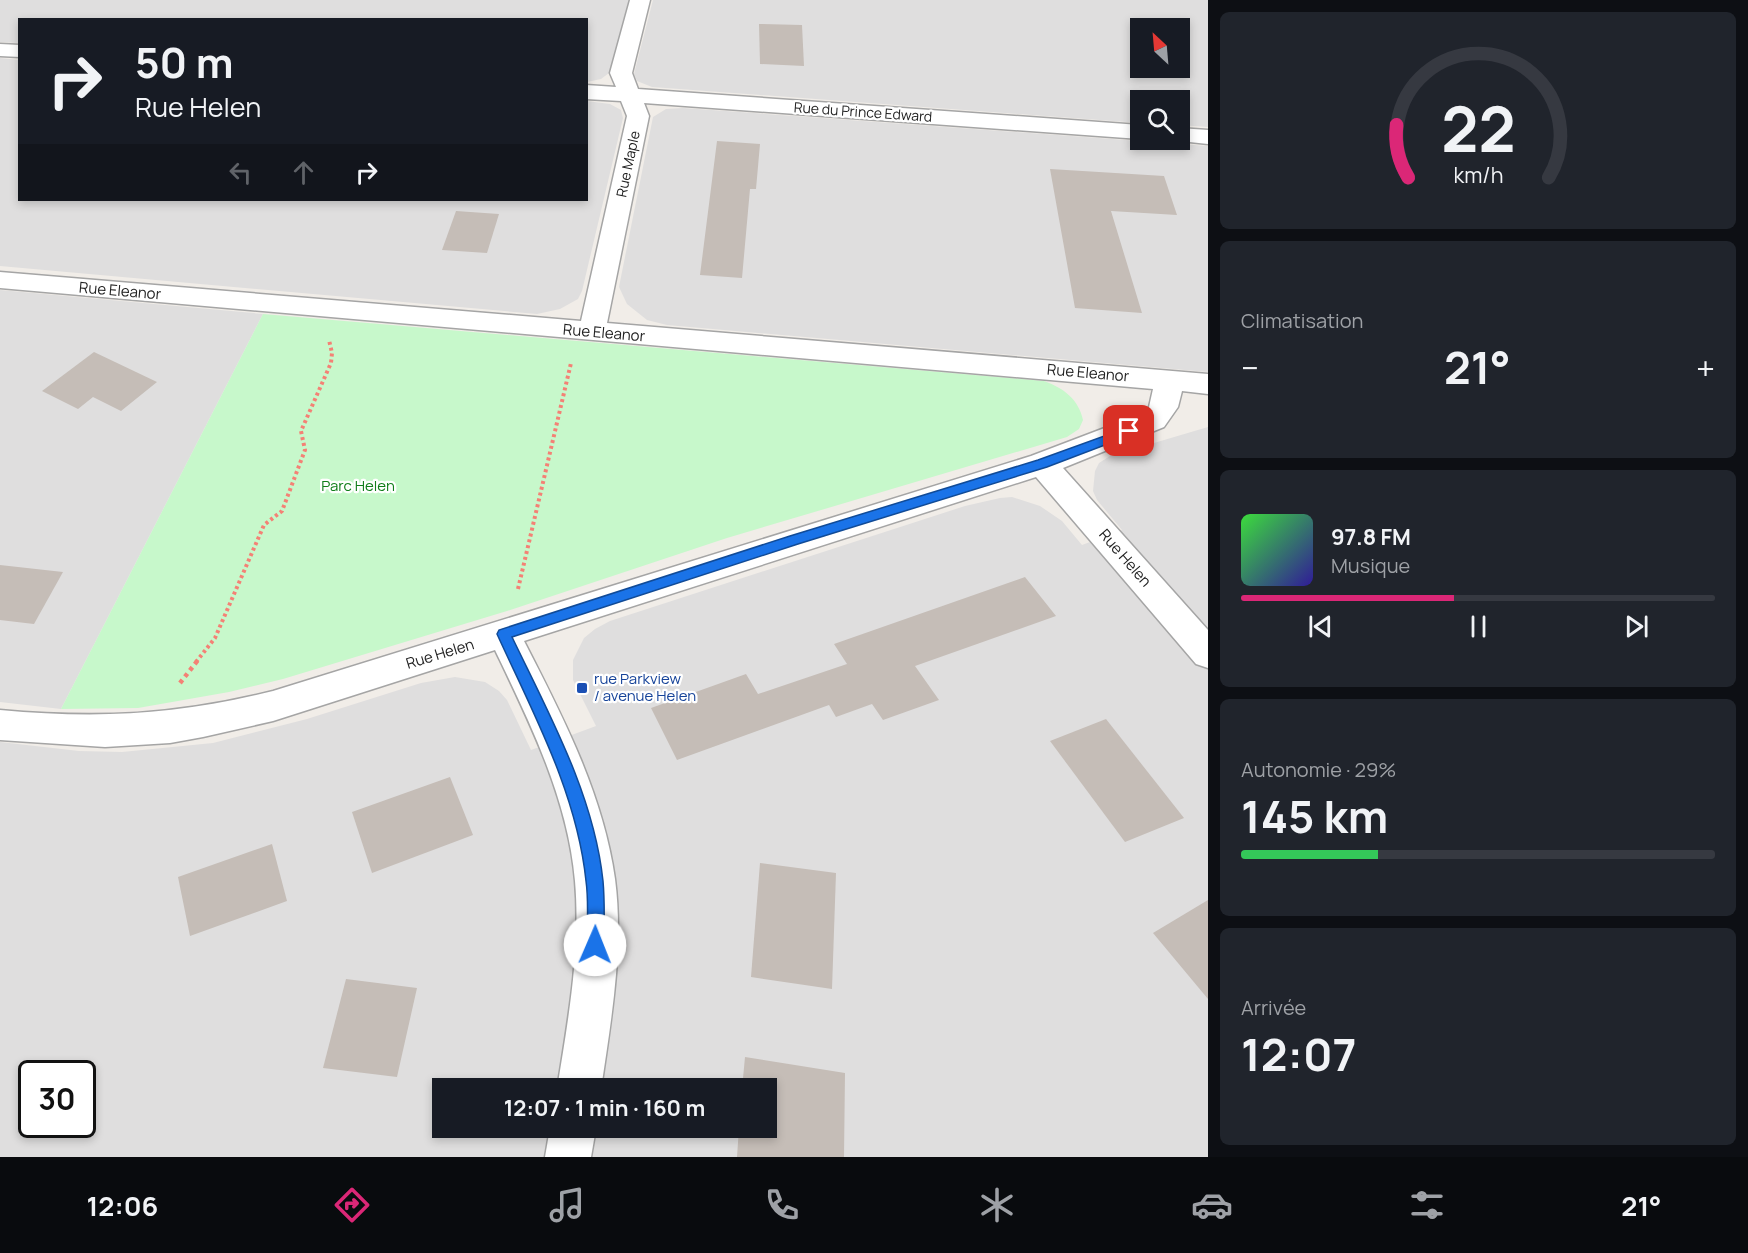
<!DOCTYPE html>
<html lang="fr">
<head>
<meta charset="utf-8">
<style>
  body { margin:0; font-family:Manrope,sans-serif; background:#20242c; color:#f1f3f6; height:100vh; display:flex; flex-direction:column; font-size:22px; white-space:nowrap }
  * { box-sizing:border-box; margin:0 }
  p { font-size:20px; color:#9ea1a6 }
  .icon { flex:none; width:33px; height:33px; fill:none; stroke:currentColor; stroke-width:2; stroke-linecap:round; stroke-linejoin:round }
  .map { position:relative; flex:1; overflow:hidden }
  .side { display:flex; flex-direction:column; gap:12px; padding:12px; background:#0d0f14; width:540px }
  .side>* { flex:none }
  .top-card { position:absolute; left:18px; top:18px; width:570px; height:183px; border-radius:0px; box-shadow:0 3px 9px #0003; background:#171b24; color:#f1f3f6; overflow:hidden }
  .needle { width:39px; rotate:334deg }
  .controls { position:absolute; left:1130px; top:18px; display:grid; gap:12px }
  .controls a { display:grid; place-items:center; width:60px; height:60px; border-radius:0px; background:#171b24; box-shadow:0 3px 9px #0003; font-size:30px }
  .speed { position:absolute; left:18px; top:1060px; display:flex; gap:12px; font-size:30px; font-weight:700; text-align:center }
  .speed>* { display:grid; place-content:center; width:78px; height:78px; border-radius:50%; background:#171b24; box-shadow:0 3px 9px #0003; line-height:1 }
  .speed .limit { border:3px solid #111; border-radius:9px; background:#fff; color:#111 }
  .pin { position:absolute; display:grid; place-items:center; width:51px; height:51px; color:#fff; margin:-26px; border-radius:12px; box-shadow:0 3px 9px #0006 }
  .me { position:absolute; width:66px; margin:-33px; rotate:1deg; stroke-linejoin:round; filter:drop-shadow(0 0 4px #0008) }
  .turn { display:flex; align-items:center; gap:21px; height:126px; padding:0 18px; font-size:27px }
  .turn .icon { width:78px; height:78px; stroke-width:2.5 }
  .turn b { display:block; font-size:42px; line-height:51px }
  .lanes { display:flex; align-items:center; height:57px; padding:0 18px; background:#0003; justify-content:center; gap:30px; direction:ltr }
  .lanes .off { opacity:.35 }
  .big { font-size:45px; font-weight:700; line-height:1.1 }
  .side .widget { flex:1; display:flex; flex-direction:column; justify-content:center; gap:9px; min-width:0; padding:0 21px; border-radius:9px; background:#20242c }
  .side .dial { align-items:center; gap:0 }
  .dial svg { height:156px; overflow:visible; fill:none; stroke:#363941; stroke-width:7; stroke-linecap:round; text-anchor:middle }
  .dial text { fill:#f1f3f6; stroke:none }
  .song { display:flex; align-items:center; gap:18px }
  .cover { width:72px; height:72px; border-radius:9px; background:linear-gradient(135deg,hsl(120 70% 55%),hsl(250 70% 35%)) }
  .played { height:6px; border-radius:3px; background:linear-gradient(90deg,#db2777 45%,#363941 45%) }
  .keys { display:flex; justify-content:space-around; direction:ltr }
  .heat { display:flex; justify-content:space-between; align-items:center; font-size:33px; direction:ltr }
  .charge { height:9px; border-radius:4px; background:linear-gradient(90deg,#34c759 29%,#363941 0) }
  .trip { position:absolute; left:432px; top:1078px; width:345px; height:60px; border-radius:0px; background:#171b24; box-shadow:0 3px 9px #0003; font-weight:700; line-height:60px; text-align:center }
  .menu { display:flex; height:96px; justify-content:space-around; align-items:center; background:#090b0e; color:#9ea1a6 }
  .menu .icon { width:42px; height:42px }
  .menu .active { color:#db2777 }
  .menu b { font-size:27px; color:#f1f3f6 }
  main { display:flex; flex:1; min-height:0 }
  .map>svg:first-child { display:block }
</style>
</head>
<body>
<main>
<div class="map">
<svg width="1208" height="1157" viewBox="0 0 1208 1157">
  <rect width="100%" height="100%" fill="#f1ede8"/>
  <g fill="#dfdede" fill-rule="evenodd">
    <path d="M0 0H629L609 73 601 79 587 82 586 20H20L19 43 0 42Z"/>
    <path d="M653 0H1208V127L1179 125V100H1140V123L652 87 637 81 634 74ZM1140 28H1179V68H1140Z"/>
    <path d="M0 58 19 60 20 200H586L587 101 610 104 621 110 623 118 582 291 578 299 560 309 537 314 0 266Z"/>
    <path d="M683 108 1208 146V372L667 325 647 320 627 304 619 287 653 117 666 109Z"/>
    <path d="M0 290 263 314 61 709 0 702Z"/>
    <path d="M1208 427V1157H0V742L79 751 122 752 213 743 307 719 421 683 455 677 485 682 499 691 507 700 531 750 596 726 573 680V660L584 638 595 629 610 621 965 506 1000 498 1012 497 1040 506 1062 521 1082 545 1122 530 1097 500 1093 491 1095 471 1099 463 1110 456ZM32 1074H82V1125H32ZM442 1089H766V1128H442Z"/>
  </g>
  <path fill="#c7f8cb" d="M263 314 1044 381C1065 389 1078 399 1083 420L1079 429 1067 437 727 538 507 611 283 679 229 692 138 708 61 709Z"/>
  <g fill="#c5bdb7">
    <path d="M759 24 802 25 804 66 760 64Z"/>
    <path d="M717 141 760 144 756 189H750L742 278 700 275Z"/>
    <path d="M1050 169 1164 176 1177 215 1111 211 1142 313 1075 308Z"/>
    <path d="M456 211 499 214 487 253 442 250Z"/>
    <path d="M94 352 157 382 121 411 93 397 78 409 42 391Z"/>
    <path d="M0 565 63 572 34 624 0 620Z"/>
    <path d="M1025 577 1056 616 915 666 939 700 883 720 872 704 836 717 829 705 677 760 651 708 746 674 758 694 847 664 834 644Z"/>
    <path d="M1106 719 1184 818 1125 842 1050 741Z"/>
    <path d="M450 777 473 835 372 873 352 812Z"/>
    <path d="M272 844 287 901 190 936 178 877Z"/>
    <path d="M760 863 836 873 832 989 751 977Z"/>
    <path d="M1208 900V999L1153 933Z"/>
    <path d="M346 979 417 988 397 1077 323 1068Z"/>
    <path d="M745 1057 845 1073 844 1157H737L739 1128H766V1089H742Z"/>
  </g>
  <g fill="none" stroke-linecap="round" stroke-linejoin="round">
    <defs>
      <g id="minor">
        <path d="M630 0H650L632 73 638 89 1140 125V139L644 103 649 116 607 323 1208 374V394L1182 391 1178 407 1164 427 1063 468 1208 630V668L1196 664 1036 477 524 641C563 717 603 794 615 879 624 948 611 1021 601 1089H557C568 1021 581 950 575 881 568 799 530 723 495 650L273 721 203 737 170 743 105 747 0 740V710C98 719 177 715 273 691L1031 456 1144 413 1149 407 1153 389 0 288V272L581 321 627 116 621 101 586 99V85L616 87 610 73Z"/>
        <path d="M0 44 20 45V57L0 56Z"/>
        <path d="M1179 128 1208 130V144L1171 140H1179Z"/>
        <path d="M550 1128H596L591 1157H545Z"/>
      </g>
    </defs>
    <use href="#minor" stroke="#a5a5a5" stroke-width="3"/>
    <g stroke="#f48175" stroke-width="4" stroke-dasharray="3 3" stroke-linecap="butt">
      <path d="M518 589 571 363"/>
      <path d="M196 662 215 638 264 525 282 511 305 450 301 431 331 363 332 353 329 340"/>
    </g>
    <path stroke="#f48175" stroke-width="4.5" stroke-dasharray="4 4" stroke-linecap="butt" d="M180 683 198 660"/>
    <use href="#minor" fill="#fff" fill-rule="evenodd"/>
  </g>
  <path fill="#1a73e8" stroke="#114b97" stroke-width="1.5" d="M1129 427 1135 431 1134 434 1047 467 798 544 512 637C549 714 594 795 603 881 605 902 604 924 604 945L601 951 595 954 589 951 587 945C587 924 589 902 586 881 577 793 533 713 497 634L499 630 790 536 1038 460Z"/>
  <rect fill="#1a4fb4" stroke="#fff" stroke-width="2" x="576" y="682" width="12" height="12" rx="3"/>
  <g text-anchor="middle" stroke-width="4.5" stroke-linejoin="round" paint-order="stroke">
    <g font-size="14" fill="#212121" stroke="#fff">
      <text transform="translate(863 112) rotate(4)" y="5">Rue du Prince Edward</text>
      <text transform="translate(628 164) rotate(-78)" y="5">Rue Maple</text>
    </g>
    <g font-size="15" fill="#212121" stroke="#fff">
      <text transform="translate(120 291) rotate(5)" y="5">Rue Eleanor</text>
      <text transform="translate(604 333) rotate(5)" y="5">Rue Eleanor</text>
      <text transform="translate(1088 373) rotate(5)" y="5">Rue Eleanor</text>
      <text transform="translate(1125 558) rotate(49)" y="5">Rue Helen</text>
      <text transform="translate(440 654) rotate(-17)" y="5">Rue Helen</text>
    </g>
    <g font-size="15" fill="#107d19" stroke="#fff">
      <text x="358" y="491">Parc Helen</text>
    </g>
    <g font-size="15" fill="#164399" stroke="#fff" text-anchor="start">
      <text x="594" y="684">rue Parkview<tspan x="594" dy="17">/ avenue Helen</tspan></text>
    </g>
  </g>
</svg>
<div class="controls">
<a><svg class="needle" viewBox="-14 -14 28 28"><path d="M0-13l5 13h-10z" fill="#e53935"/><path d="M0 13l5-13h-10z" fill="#9ea1a6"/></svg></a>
<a><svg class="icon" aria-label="search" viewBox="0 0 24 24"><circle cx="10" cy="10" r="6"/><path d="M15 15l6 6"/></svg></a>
</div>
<div class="speed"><div class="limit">30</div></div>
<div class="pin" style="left:1129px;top:431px;background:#d93025"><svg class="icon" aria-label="arrive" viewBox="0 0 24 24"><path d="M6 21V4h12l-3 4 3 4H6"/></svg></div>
<svg class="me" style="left:595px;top:945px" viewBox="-20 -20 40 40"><circle r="19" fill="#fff"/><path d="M0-13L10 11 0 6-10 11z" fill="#1a73e8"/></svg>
<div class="trip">12:07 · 1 min · 160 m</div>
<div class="top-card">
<div class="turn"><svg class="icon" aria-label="right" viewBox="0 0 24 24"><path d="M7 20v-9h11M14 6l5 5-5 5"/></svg><div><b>50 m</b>Rue Helen</div></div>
<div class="lanes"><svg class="icon off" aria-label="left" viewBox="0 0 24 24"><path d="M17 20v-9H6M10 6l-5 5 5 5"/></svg><svg class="icon off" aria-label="ahead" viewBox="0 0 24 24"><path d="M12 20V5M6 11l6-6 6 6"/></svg><svg class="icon" aria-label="right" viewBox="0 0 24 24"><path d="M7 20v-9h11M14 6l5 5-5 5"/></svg></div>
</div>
</div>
<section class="side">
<div class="widget dial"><svg viewBox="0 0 100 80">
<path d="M14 69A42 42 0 1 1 86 69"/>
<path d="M14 69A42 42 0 0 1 8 42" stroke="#db2777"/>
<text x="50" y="56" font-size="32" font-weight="700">22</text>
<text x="50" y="72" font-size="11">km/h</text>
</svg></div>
<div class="widget"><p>Climatisation</p>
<div class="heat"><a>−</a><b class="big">21°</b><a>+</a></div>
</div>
<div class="widget">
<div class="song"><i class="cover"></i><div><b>97.8 FM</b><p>Musique</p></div></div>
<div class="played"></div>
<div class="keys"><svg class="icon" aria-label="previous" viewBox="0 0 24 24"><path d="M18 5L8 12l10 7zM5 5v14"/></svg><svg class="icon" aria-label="pause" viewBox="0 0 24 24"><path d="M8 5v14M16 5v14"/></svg><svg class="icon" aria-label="next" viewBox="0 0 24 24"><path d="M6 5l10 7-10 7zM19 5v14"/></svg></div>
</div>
<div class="widget"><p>Autonomie · 29%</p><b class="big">145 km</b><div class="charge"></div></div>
<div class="widget"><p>Arrivée</p><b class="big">12:07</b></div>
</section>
</main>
<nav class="menu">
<b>12:06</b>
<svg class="icon active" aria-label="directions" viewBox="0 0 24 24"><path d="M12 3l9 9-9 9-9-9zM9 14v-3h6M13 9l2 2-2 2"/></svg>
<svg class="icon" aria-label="music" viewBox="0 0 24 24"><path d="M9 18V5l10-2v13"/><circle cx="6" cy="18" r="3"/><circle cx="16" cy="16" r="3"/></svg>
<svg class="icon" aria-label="phone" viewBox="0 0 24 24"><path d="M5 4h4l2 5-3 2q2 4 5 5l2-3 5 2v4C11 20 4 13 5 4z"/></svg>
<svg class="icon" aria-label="climate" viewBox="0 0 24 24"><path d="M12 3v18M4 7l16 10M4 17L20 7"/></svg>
<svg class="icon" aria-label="car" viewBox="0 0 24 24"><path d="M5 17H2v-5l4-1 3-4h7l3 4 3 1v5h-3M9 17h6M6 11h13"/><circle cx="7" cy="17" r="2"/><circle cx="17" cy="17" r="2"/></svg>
<svg class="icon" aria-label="filters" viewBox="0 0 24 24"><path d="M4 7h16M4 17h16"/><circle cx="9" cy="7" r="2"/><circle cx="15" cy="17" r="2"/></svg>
<b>21°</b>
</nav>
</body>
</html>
